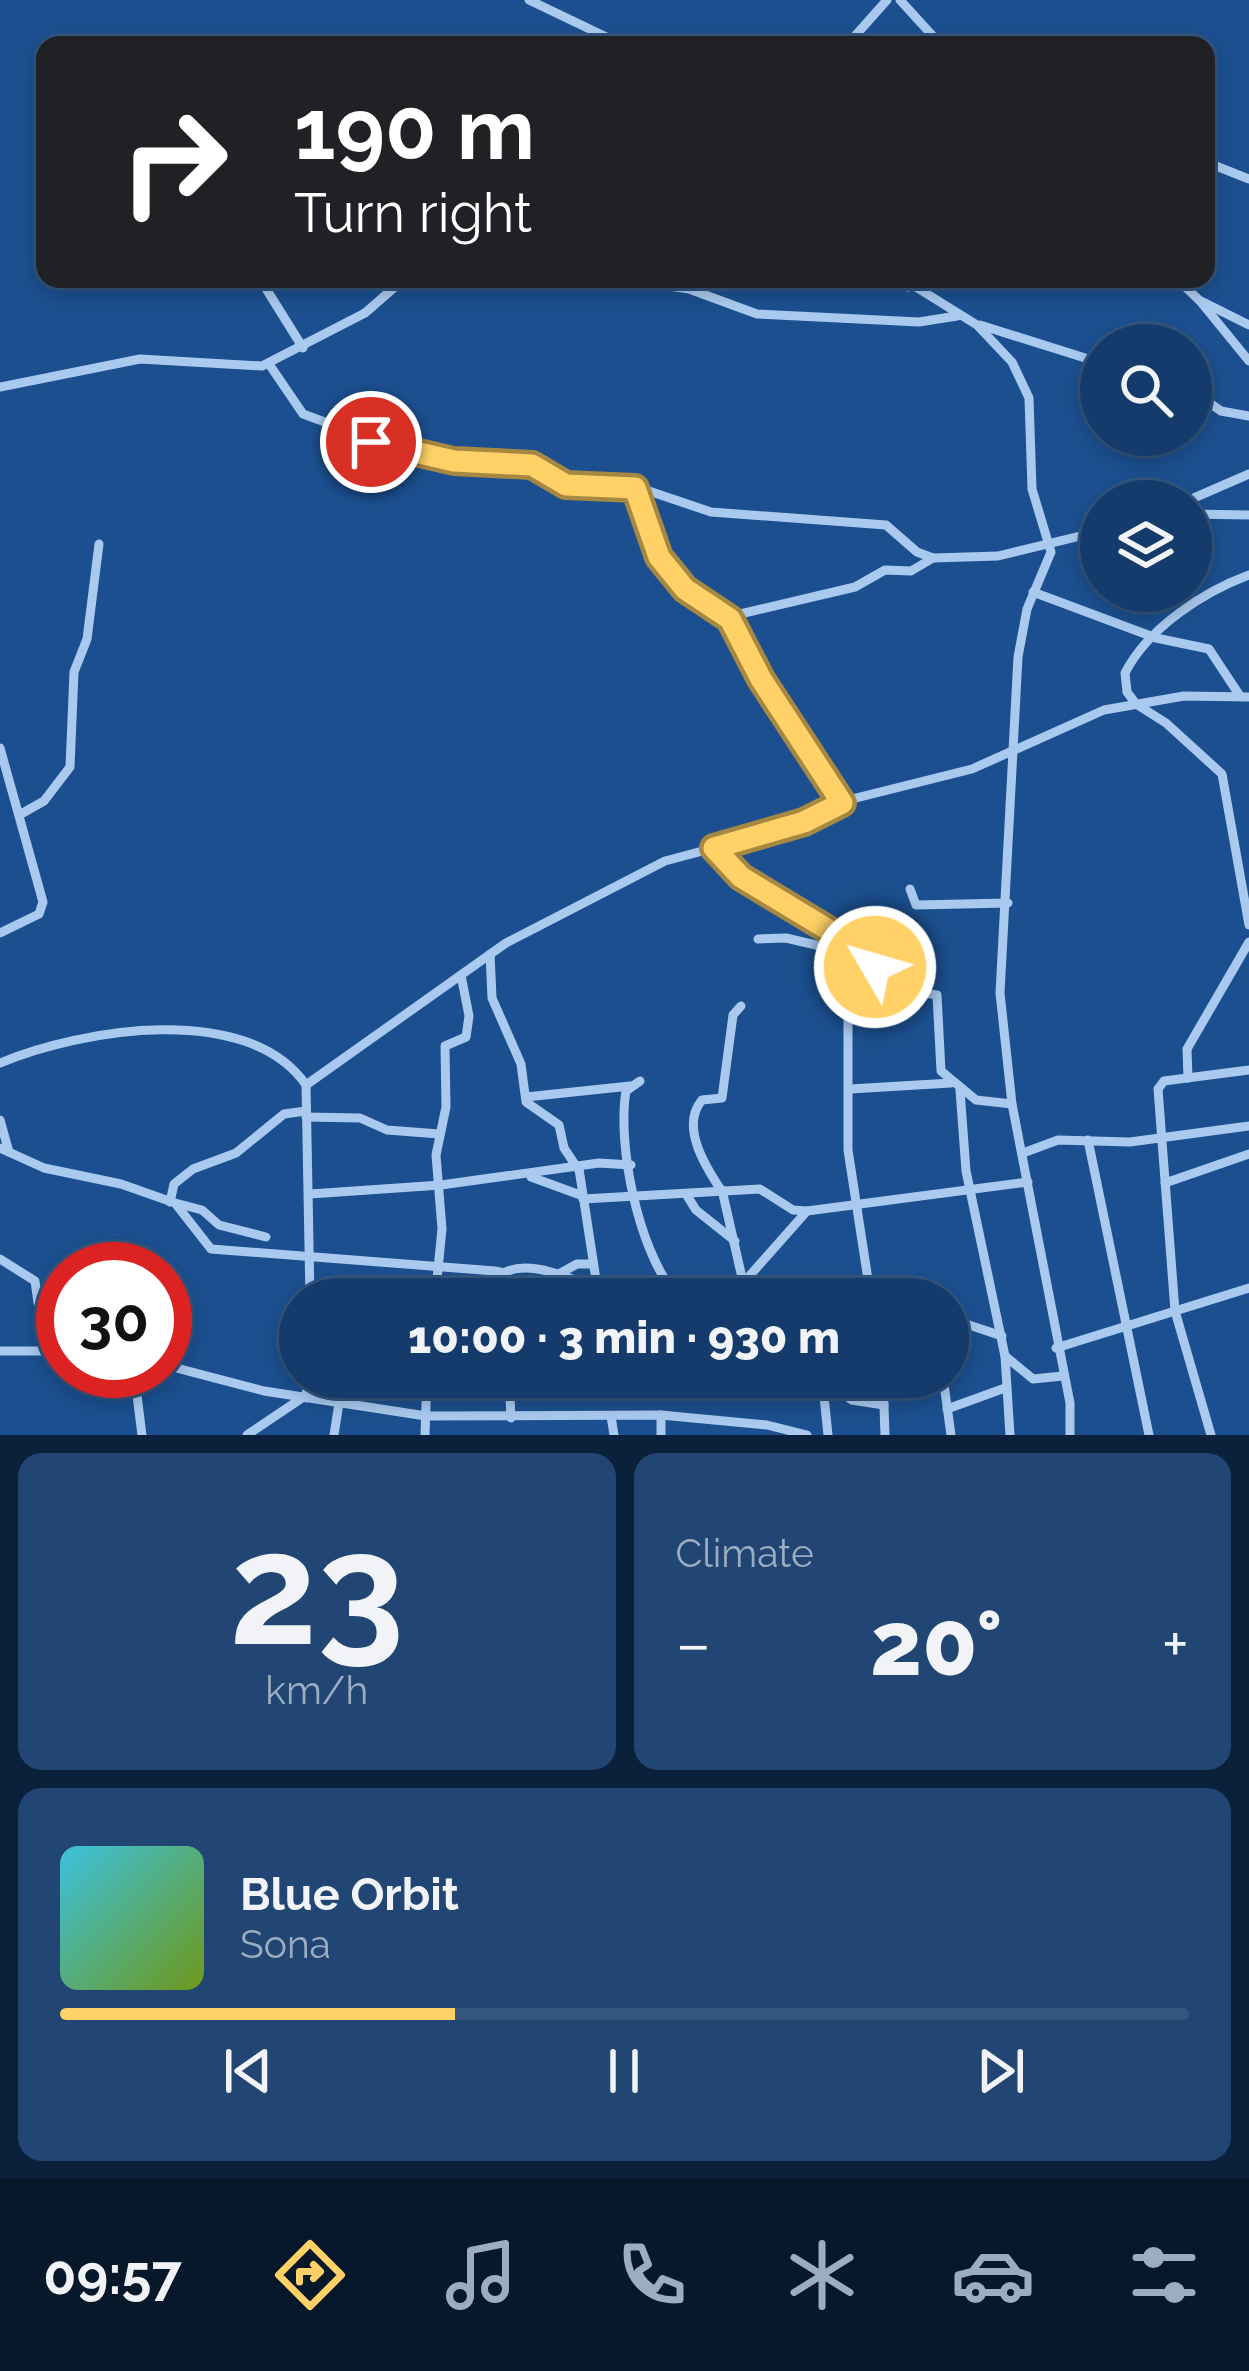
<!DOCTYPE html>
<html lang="en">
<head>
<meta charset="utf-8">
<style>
  body { margin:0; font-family:Raleway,sans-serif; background:#214673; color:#f1f3f6; height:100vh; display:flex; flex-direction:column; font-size:45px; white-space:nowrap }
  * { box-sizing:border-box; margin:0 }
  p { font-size:39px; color:#9dadc1 }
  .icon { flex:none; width:66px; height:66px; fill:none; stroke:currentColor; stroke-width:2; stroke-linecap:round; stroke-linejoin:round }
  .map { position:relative; height:1435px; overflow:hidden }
  .sheet { display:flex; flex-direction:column; gap:18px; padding:18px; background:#0b203b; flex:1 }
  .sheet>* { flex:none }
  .banner { position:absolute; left:36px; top:36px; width:1179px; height:252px; border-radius:24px; box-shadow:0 6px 18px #0003,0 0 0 3px #33557e; background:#202124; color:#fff; overflow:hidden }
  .controls { position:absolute; left:1080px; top:324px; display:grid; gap:24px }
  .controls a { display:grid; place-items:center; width:132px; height:132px; border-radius:50%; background:#143b6b; box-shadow:0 6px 18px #0003,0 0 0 3px #33557e; font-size:60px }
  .speed { position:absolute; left:36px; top:1242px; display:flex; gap:24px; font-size:60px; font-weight:700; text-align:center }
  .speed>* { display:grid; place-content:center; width:156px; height:156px; border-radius:50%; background:#143b6b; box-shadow:0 6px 18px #0003,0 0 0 3px #33557e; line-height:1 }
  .speed .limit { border:18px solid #d22; background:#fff; color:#111 }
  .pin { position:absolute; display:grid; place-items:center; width:102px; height:102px; color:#fff; margin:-51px; border:6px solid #fff; border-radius:50%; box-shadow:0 3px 12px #0007 }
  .me { position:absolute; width:132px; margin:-66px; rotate:308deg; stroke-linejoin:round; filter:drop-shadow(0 0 9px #0008) }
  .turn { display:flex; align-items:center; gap:42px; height:252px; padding:0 60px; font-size:54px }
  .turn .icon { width:156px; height:156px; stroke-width:2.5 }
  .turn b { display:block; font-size:84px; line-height:102px }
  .big { font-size:90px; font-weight:800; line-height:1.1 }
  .sheet .card { flex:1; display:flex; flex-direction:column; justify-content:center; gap:18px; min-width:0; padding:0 42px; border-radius:24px; background:#214673 }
  .sheet .dial { align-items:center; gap:0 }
  .dial b { font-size:156px; line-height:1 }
  .song { display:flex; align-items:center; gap:36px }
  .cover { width:144px; height:144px; border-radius:18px; background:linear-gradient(135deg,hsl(190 70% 55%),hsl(80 70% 35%)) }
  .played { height:12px; border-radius:6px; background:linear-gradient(90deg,#ffd166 35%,#33557e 35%) }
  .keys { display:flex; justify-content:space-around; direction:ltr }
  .heat { display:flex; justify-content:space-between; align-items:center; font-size:66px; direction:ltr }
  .sheet .tiles { flex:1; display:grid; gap:18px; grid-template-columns:1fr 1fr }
  .card:last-child { grid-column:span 2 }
  .trip { position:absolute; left:279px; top:1278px; width:690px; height:120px; border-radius:60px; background:#143b6b; box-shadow:0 6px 18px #0003,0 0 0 3px #33557e; font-weight:800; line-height:120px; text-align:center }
  .tab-bar { display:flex; height:192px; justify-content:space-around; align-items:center; background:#08182b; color:#9dadc1 }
  .tab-bar .icon { width:84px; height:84px }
  .tab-bar .active { color:#ffd166 }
  .tab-bar b { font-size:54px; color:#f1f3f6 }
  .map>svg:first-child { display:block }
</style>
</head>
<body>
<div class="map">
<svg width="1249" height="1435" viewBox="0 0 1249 1435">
  <rect width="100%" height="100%" fill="#1b4f8f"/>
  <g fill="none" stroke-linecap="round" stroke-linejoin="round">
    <g stroke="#a9c9ee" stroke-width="9">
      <path d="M529 0 623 45"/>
      <path d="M900 0 941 45"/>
      <path d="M847 45 887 0"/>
      <path d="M1206 162 1249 179"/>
      <path d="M260 279 303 348"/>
      <path d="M622 279 689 289 757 314 919 322 957 316"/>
      <path d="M889 279 908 287"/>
      <path d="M903 279 977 325 1012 362 1029 398 1032 489 1051 552 1027 609 1018 657 1000 993 1012 1104 1070 1403V1435"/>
      <path d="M1177 279 1199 300 1249 325"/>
      <path d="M1200 301 1249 361"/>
      <path d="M980 325 1101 363"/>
      <path d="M269 364 303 414 418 456 533 465 567 485 640 488 711 512 886 525 917 552 933 558 998 556 1101 531"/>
      <path d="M0 387 140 359 262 366 365 313 404 279"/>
      <path d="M1191 390 1221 411 1249 416"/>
      <path d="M635 488 659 557 685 589 723 618 855 587 885 570 911 571 933 558"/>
      <path d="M1187 501 1249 474"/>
      <path d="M1191 514 1249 515"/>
      <path d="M1249 575C1203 592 1148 628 1125 673L1127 692 1136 704 1166 723 1222 774 1249 925"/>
      <path d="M1033 592 1156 638 1209 649 1240 696"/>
      <path d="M730 619 761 679 842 803"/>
      <path d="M0 748 43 902 39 914 0 933"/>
      <path d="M21 814 44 801 70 767 74 672 87 639 99 544"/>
      <path d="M714 849C752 888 827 916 848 956V1150L871 1299"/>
      <path d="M910 889 916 905 1008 903"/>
      <path d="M758 939 786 938 846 952"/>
      <path d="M490 954 492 998 521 1064 526 1102 559 1125 564 1148 578 1169"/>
      <path d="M849 961 875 967 889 987 937 995 941 1071 976 1100 1012 1104"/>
      <path d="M0 1063C81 1029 248 1001 306 1085L310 1299"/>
      <path d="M1188 1078 1187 1049 1249 942"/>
      <path d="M640 1081 626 1091C617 1145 638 1247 673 1291"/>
      <path d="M306 1085 506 943 665 861 781 830 852 799 972 769 1104 710 1184 696 1249 697"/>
      <path d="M850 1089 951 1083"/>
      <path d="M960 1090 966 1171 1005 1356 1010 1435"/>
      <path d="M526 1097 630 1086"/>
      <path d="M306 1117 360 1118 387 1130 439 1134"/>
      <path d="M0 1120 9 1152"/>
      <path d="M1088 1140 1149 1435"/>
      <path d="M0 1148 44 1168 121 1184 175 1203 211 1249 495 1271 504 1273 506 1299"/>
      <path d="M1023 1153 1058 1140 1130 1142 1249 1126"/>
      <path d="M579 1169 599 1299"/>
      <path d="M531 1177 583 1196"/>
      <path d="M1165 1183 1249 1154"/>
      <path d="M721 1190C705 1166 680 1126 702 1100L722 1098 733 1015 741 1006"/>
      <path d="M722 1190 743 1282"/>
      <path d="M310 1194 441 1185 599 1163 631 1165"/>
      <path d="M686 1194 696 1210 735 1241"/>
      <path d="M583 1199 760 1189 793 1210 807 1211 1028 1182"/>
      <path d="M170 1202 174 1184 193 1169 236 1153 284 1114 306 1111"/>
      <path d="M175 1203 202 1210 219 1225 266 1237"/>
      <path d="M0 1259 35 1281 38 1303 58 1317 61 1350"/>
      <path d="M504 1273C528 1259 575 1278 597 1292"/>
      <path d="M557 1275 577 1264H593"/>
      <path d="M737 1290 807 1211"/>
      <path d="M799 1297 869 1289"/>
      <path d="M435 1299 442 1229 436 1155 446 1107 445 1046 466 1037 469 1016 461 975"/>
      <path d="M611 1299C645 1292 777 1276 800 1299"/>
      <path d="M948 1318 1002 1336"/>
      <path d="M1056 1348 1249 1288"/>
      <path d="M0 1351H63"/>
      <path d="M1005 1356 1033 1379 1063 1376"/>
      <path d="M165 1365 264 1391 426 1416 661 1415 767 1425 807 1435"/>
      <path d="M134 1371 142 1435"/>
      <path d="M509 1377 511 1418"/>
      <path d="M822 1377 828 1435"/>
      <path d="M828 1377 883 1378"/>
      <path d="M883 1377 885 1435"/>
      <path d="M923 1377 944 1379"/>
      <path d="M943 1377 951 1435"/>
      <path d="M826 1383 852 1400 884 1405"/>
      <path d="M306 1398 308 1377"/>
      <path d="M947 1409 1005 1388"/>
      <path d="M661 1415V1435"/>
      <path d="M611 1416 614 1435"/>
      <path d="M247 1435 302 1398"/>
      <path d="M334 1435 339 1403"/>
      <path d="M425 1435 427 1377"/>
      <path d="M1211 1435 1175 1311 1158 1089 1164 1081 1249 1070"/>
    </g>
  </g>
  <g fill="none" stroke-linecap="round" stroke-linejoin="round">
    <defs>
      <path id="route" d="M371 442 454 461 532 465 566 485 635 488 659 557 685 589 730 619 761 679 842 803 804 822 714 848 741 877 832 932 849 961 875 967"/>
    </defs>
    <use href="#route" stroke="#a68842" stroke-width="30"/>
    <use href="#route" stroke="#ffd166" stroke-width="21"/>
  </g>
</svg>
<div class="controls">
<a><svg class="icon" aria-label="search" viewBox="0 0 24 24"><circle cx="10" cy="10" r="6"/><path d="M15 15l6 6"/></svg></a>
<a><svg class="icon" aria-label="layers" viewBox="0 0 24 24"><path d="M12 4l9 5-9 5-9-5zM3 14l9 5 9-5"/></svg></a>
</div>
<div class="speed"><div class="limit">30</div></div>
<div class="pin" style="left:371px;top:442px;background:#d93025"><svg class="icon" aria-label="arrive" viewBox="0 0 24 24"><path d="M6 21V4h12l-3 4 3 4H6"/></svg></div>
<svg class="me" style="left:875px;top:967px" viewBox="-20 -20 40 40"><circle r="17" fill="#ffd166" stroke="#fff" stroke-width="3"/><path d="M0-11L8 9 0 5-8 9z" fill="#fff"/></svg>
<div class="trip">10:00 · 3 min · 930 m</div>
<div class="banner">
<div class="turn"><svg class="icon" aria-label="right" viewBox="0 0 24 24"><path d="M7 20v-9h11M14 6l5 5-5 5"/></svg><div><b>190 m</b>Turn right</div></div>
</div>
</div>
<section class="sheet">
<div class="tiles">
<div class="card dial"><b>23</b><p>km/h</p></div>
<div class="card"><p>Climate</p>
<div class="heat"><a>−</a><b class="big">20°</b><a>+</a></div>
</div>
<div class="card">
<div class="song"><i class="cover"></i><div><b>Blue Orbit</b><p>Sona</p></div></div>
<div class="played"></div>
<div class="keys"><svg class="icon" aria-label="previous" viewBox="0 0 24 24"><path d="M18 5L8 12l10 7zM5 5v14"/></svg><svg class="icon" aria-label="pause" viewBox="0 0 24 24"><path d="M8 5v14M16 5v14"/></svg><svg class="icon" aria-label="next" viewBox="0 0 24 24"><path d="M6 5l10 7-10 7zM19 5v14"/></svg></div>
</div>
</div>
</section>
<nav class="tab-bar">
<b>09:57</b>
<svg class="icon active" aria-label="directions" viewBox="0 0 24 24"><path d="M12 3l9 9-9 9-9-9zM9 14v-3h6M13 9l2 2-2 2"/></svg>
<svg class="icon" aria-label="music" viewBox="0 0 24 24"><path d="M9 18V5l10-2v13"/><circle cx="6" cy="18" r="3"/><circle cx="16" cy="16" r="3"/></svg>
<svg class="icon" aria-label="phone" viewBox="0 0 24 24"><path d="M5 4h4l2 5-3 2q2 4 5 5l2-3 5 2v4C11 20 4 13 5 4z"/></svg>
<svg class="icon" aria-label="climate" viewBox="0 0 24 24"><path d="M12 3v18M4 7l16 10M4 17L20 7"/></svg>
<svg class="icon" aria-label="car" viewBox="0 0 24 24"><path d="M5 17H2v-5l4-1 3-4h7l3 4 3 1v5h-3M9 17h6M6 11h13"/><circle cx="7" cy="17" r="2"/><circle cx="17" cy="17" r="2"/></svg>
<svg class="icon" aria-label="filters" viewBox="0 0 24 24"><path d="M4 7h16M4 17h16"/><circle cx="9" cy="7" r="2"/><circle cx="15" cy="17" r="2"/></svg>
</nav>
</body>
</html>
